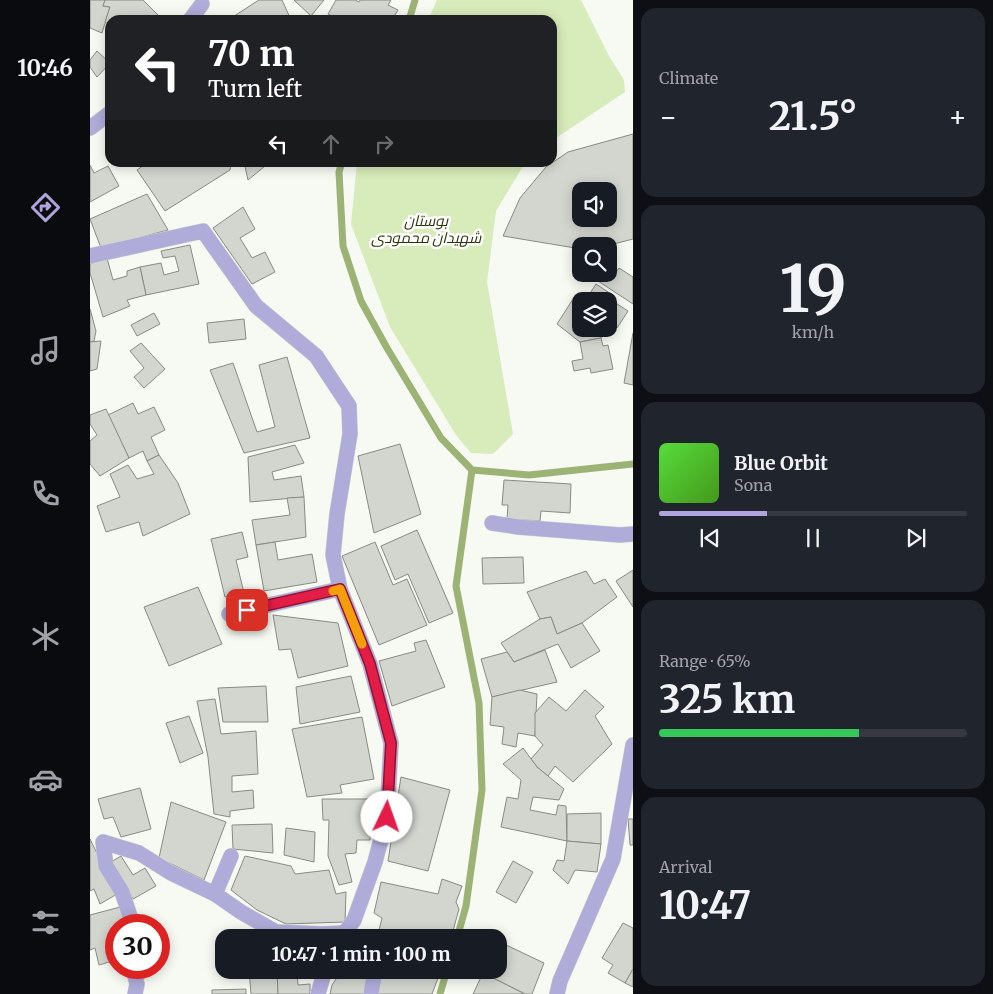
<!DOCTYPE html>
<html lang="en">
<head>
<meta charset="utf-8">
<style>
  body { margin:0; font-family:Merriweather,Cairo,serif; background:#20242c; color:#f1f3f6; height:100vh; display:flex; flex-direction:column; font-size:19px; white-space:nowrap }
  * { box-sizing:border-box; margin:0 }
  p { font-size:16px; color:#9ea1a6 }
  .icon { flex:none; width:28px; height:28px; fill:none; stroke:currentColor; stroke-width:2; stroke-linecap:round; stroke-linejoin:round }
  .map { position:relative; flex:1; overflow:hidden }
  .drawer { display:flex; flex-direction:column; gap:8px; padding:8px; background:#0d0f14; width:360px }
  .drawer>* { flex:none }
  .banner { position:absolute; left:15px; top:15px; width:452px; height:152px; border-radius:15px; box-shadow:0 2px 12px #0003; background:#202124; color:#fff; overflow:hidden }
  .controls { position:absolute; left:482px; top:182px; display:grid; gap:10px }
  .controls a { display:grid; place-items:center; width:45px; height:45px; border-radius:10px; background:#171b24; box-shadow:0 2px 12px #0003; font-size:25px }
  .speed { position:absolute; left:15px; top:914px; display:flex; gap:10px; font-size:25px; font-weight:700; text-align:center }
  .speed>* { display:grid; place-content:center; width:65px; height:65px; border-radius:50%; background:#171b24; box-shadow:0 2px 12px #0003; line-height:1 }
  .speed .limit { border:8px solid #d22; background:#fff; color:#111 }
  .pin { position:absolute; display:grid; place-items:center; width:42px; height:42px; color:#fff; margin:-21px; border-radius:10px; box-shadow:0 2px 8px #0006 }
  .me { position:absolute; width:55px; margin:-28px; rotate:3deg; stroke-linejoin:round; filter:drop-shadow(0 0 4px #0008) }
  .turn { display:flex; align-items:center; gap:18px; height:105px; padding:0 20px; font-size:22px }
  .turn .icon { width:65px; height:65px; stroke-width:2.5 }
  .turn b { display:block; font-size:35px; line-height:42px }
  .lanes { display:flex; align-items:center; height:48px; padding:0 20px; background:#0003; justify-content:center; gap:25px; direction:ltr }
  .lanes .off { opacity:.35 }
  .big { font-size:38px; font-weight:700; line-height:1.1 }
  .drawer .widget { flex:1; display:flex; flex-direction:column; justify-content:center; gap:8px; min-width:0; padding:0 18px; border-radius:15px; background:#20242c }
  .drawer .dial { align-items:center; gap:0 }
  .dial b { font-size:65px; line-height:1 }
  .song { display:flex; align-items:center; gap:15px }
  .cover { width:60px; height:60px; border-radius:8px; background:linear-gradient(135deg,hsl(110 70% 55%),hsl(100 70% 35%)) }
  .played { height:5px; border-radius:2px; background:linear-gradient(90deg,#b0a4dc 35%,#363941 35%) }
  .keys { display:flex; justify-content:space-around; direction:ltr }
  .heat { display:flex; justify-content:space-between; align-items:center; font-size:28px; direction:ltr }
  .charge { height:8px; border-radius:4px; background:linear-gradient(90deg,#34c759 65%,#363941 0) }
  .trip { position:absolute; left:125px; top:929px; width:292px; height:50px; border-radius:15px; background:#171b24; box-shadow:0 2px 12px #0003; font-weight:700; line-height:50px; text-align:center }
  main { display:flex; flex:1; min-height:0 }
  .dock { display:flex; flex-direction:column; width:90px; justify-content:space-around; align-items:center; background:#090b0e; color:#9ea1a6 }
  .dock .icon { width:35px; height:35px }
  .dock .current { color:#b0a4dc }
  .dock b { font-size:22px; color:#f1f3f6 }
  .map>svg:first-child { display:block }
</style>
</head>
<body>
<main>
<nav class="dock">
<b>10:46</b>
<svg class="icon current" aria-label="directions" viewBox="0 0 24 24"><path d="M12 3l9 9-9 9-9-9zM9 14v-3h6M13 9l2 2-2 2"/></svg>
<svg class="icon" aria-label="music" viewBox="0 0 24 24"><path d="M9 18V5l10-2v13"/><circle cx="6" cy="18" r="3"/><circle cx="16" cy="16" r="3"/></svg>
<svg class="icon" aria-label="phone" viewBox="0 0 24 24"><path d="M5 4h4l2 5-3 2q2 4 5 5l2-3 5 2v4C11 20 4 13 5 4z"/></svg>
<svg class="icon" aria-label="climate" viewBox="0 0 24 24"><path d="M12 3v18M4 7l16 10M4 17L20 7"/></svg>
<svg class="icon" aria-label="car" viewBox="0 0 24 24"><path d="M5 17H2v-5l4-1 3-4h7l3 4 3 1v5h-3M9 17h6M6 11h13"/><circle cx="7" cy="17" r="2"/><circle cx="17" cy="17" r="2"/></svg>
<svg class="icon" aria-label="filters" viewBox="0 0 24 24"><path d="M4 7h16M4 17h16"/><circle cx="9" cy="7" r="2"/><circle cx="15" cy="17" r="2"/></svg>
</nav>
<div class="map">
<svg width="543" height="994" viewBox="0 0 543 994">
  <rect width="100%" height="100%" fill="#f7f9f3"/>
  <g fill="#d8ebba">
    <path d="M347 0H491L519 56 534 80 535 92 463 140 462 20H338Z"/>
    <path d="M267 163H435L406 211 397 282 423 434 403 454 381 453 366 435 300 327 261 224Z"/>
  </g>
  <g fill="none" stroke-linecap="round" stroke-linejoin="round">
    <g stroke="#9db376" stroke-width="7">
      <path d="M319 20 325 0"/>
      <path d="M252 162 249 172 253 246 271 301 297 348 351 438 382 470 439 475 543 464"/>
      <path d="M367 938 376 906 392 790 389 703 366 586 382 470"/>
      <path d="M350 994 357 970"/>
    </g>
  </g>
  <g fill="#d3d6cf" stroke="#888a84" fill-rule="evenodd">
    <path d="M0 0H15L13 6 20 7 12 33 0 28Z"/>
    <path d="M15 0H53L70 17 68 20H20V25L15 22 20 7 13 6Z"/>
    <path d="M169 0H192L201 20H138Z"/>
    <path d="M204 0H234L221 16Z"/>
    <path d="M246 0H265L269 2 270 0H301L298 5 308 10 302 20H249L238 14Z"/>
    <path d="M7 51 20 63 7 77 0 67V60Z"/>
    <path d="M543 134V239L516 246H491V249L413 236 430 198 456 167 478 152ZM491 191H519V219H491Z"/>
    <path d="M58 162H141L140 170 75 211 47 170Z"/>
    <path d="M154 162H180L158 180Z"/>
    <path d="M0 165 4 173 18 166 29 186 0 202Z"/>
    <path d="M57 194 78 230 11 248 0 219Z"/>
    <path d="M153 207 165 229 150 238 162 258 175 252 185 272 162 284 123 228Z"/>
    <path d="M100 245 109 284 56 295 50 267 71 263 74 275 89 271 85 256 73 258 71 251Z"/>
    <path d="M17 258 23 280 37 276V271L50 267 56 295 37 300 40 306 13 317 0 273V264Z"/>
    <path d="M529 268 543 277V304L508 281 513 274H519V272L524 275Z"/>
    <path d="M506 284 524 296 521 300 538 311 527 328 520 323 519 325V301H495Z"/>
    <path d="M485 296 494 301H491V329H517L511 338 490 342 467 324Z"/>
    <path d="M0 309 6 331 4 341 0 342Z"/>
    <path d="M64 313 70 324 47 336 41 325Z"/>
    <path d="M154 319 156 339 119 343 117 323Z"/>
    <path d="M543 333V385L534 383Z"/>
    <path d="M511 338 513 346 518 345 523 369 501 373 500 368 484 371 482 361 493 359 490 342Z"/>
    <path d="M11 341 7 369 0 371V342Z"/>
    <path d="M51 343 75 369 54 388 44 377 54 368 40 351Z"/>
    <path d="M197 357 220 438 154 453 120 370 143 363 167 432 185 427 169 365Z"/>
    <path d="M43 403 48 414 64 407 75 430 61 437 69 455 57 461 53 451 39 458 18 415Z"/>
    <path d="M16 409 39 458 10 476 0 464V441L7 435 0 424V415Z"/>
    <path d="M310 444 331 514 284 533 268 456Z"/>
    <path d="M205 445 214 463 182 472 184 480 211 476 214 497 160 502 158 457Z"/>
    <path d="M69 455 88 483 100 514 53 536 49 522 16 532 7 506 30 497 20 474 38 465 47 479 64 474 57 461Z"/>
    <path d="M414 480 481 484 480 513 451 511 450 521 417 519 418 505H412Z"/>
    <path d="M214 497 216 537 166 545 162 520 200 515 197 498Z"/>
    <path d="M327 530 363 613 339 623 318 574 305 580 291 546Z"/>
    <path d="M152 532 158 557 146 560 154 593 135 597 121 539Z"/>
    <path d="M185 542 188 560 222 554 227 582 174 591 166 545Z"/>
    <path d="M285 542 303 585 317 579 337 625 289 645 252 556Z"/>
    <path d="M433 557 434 583 393 584 392 558Z"/>
    <path d="M543 570V607L526 581Z"/>
    <path d="M496 571 504 584 515 579 527 597 492 623 467 634 461 617 450 619 437 592Z"/>
    <path d="M108 587 132 644 79 666 54 607Z"/>
    <path d="M183 615 248 623 258 666 208 678 201 649 189 650Z"/>
    <path d="M461 617 467 634 492 623 510 651 481 668 468 644 424 662 411 643 450 619Z"/>
    <path d="M336 640 355 687 302 706 289 661 326 651 324 643Z"/>
    <path d="M455 650 467 682 402 697 391 659 417 652 424 662Z"/>
    <path d="M261 676 270 712 210 724 206 687Z"/>
    <path d="M176 686 178 722H133L128 688Z"/>
    <path d="M430 690 447 694 445 736 428 733 426 747 412 744 414 727 400 725 402 697Z"/>
    <path d="M495 690 514 707 505 716 522 744 483 782 465 766 458 776 447 767 441 759 453 745 445 736V713L459 697 476 711Z"/>
    <path d="M125 699 131 734 166 731 168 774 142 776V792L163 790 164 808 140 811V817L124 814 118 757 107 701Z"/>
    <path d="M99 716 113 753 90 763 76 723Z"/>
    <path d="M272 717 284 779 250 785 252 793 217 797 202 729Z"/>
    <path d="M433 748 447 767 474 789 469 800 443 797 440 810 466 815 468 805 476 806 477 841 411 827 417 797 428 799 431 780 413 764Z"/>
    <path d="M311 777 360 790 338 871 298 861Z"/>
    <path d="M50 788 61 829 31 837 23 817 14 819 8 799Z"/>
    <path d="M232 799H281L280 840H267L266 853 255 854 262 882 249 885 238 856 239 820H233Z"/>
    <path d="M81 802 136 822 114 880 69 858Z"/>
    <path d="M511 813V844L477 841V814Z"/>
    <path d="M538 819H543V845H540Z"/>
    <path d="M182 824 183 853 143 849 142 825Z"/>
    <path d="M196 828 225 832 224 862 194 855Z"/>
    <path d="M0 839 27 894 10 904 4 889 0 891Z"/>
    <path d="M477 841 511 844 507 872 485 870 478 884 463 870 467 860 474 861Z"/>
    <path d="M31 856 43 875 55 868 66 886 43 899 21 862Z"/>
    <path d="M155 856 201 866 205 874 239 870 246 894 256 892 255 922 196 924 167 910 141 890Z"/>
    <path d="M423 861 443 872 426 903 406 892Z"/>
    <path d="M352 879 372 886 366 902 369 909 361 938H287L292 918 284 913 291 882 348 894Z"/>
    <path d="M34 906 38 925H26V960L9 965 5 948 0 950V915Z"/>
    <path d="M533 923 543 928V969L535 983 518 973 523 965 512 958Z"/>
    <path d="M412 943 454 963 442 994H435L393 973 395 970H409V947Z"/>
    <path d="M543 969V987L535 983Z"/>
    <path d="M159 970H187L188 994H161Z"/>
    <path d="M187 970H220L207 971 208 985 220 984V994H188Z"/>
    <path d="M252 970H273L279 973 275 994H240L242 985Z"/>
    <path d="M289 970H351L342 994H288Z"/>
    <path d="M393 973 435 994H383Z"/>
    <path d="M156 989V994H122V990Z"/>
  </g>
  <g fill="none" stroke-linecap="round" stroke-linejoin="round">
    <defs>
      <g id="minor">
        <path d="M100 20 112 4"/>
        <path d="M0 128 20 113"/>
        <path d="M0 256 113 231 166 306 226 356 259 406 260 434 247 514 243 555 250 589 280 664 301 743 297 817 285 862 264 920 251 938"/>
        <path d="M402 523 428 527 530 535 543 534"/>
        <path d="M139 614 250 589"/>
        <path d="M141 856 125 894 151 912 186 932 232 934 254 933 259 936"/>
        <path d="M43 925 32 892 16 866 13 842 49 853 81 873 125 894"/>
        <path d="M43 968 47 984 45 994"/>
        <path d="M228 994 235 970"/>
        <path d="M281 994 285 970"/>
        <path d="M467 994 470 981 523 859 543 745"/>
      </g>
    </defs>
    <use href="#minor" stroke="#d3d5d0" stroke-width="16"/>
    <use href="#minor" stroke="#afacda" stroke-width="15"/>
  </g>
  <g fill="none" stroke-linecap="round" stroke-linejoin="round">
    <defs>
      <path id="route" d="M157 610 250 589 280 664 301 743 297 817"/>
    </defs>
    <use href="#route" stroke="#92132f" stroke-width="12"/>
    <use href="#route" stroke="#e11d48" stroke-width="9"/>
    <path stroke="#f59e0b" stroke-width="9" d="M243 591 250 589 272 644"/>
  </g>
  <g text-anchor="middle" stroke-width="5" stroke-linejoin="round" paint-order="stroke">
    <g font-size="15" font-style="italic" fill="#273405" stroke="#fff">
      <text x="336" y="226">بوستان<tspan x="336" dy="17">شهیدان محمودی</tspan></text>
    </g>
  </g>
</svg>
<div class="controls">
<a><svg class="icon" aria-label="sound" viewBox="0 0 24 24"><path d="M4 9h4l5-4v14l-5-4H4zM17 9q2 3 0 6"/></svg></a>
<a><svg class="icon" aria-label="search" viewBox="0 0 24 24"><circle cx="10" cy="10" r="6"/><path d="M15 15l6 6"/></svg></a>
<a><svg class="icon" aria-label="layers" viewBox="0 0 24 24"><path d="M12 4l9 5-9 5-9-5zM3 14l9 5 9-5"/></svg></a>
</div>
<div class="speed"><div class="limit">30</div></div>
<div class="pin" style="left:157px;top:610px;background:#d93025"><svg class="icon" aria-label="arrive" viewBox="0 0 24 24"><path d="M6 21V4h12l-3 4 3 4H6"/></svg></div>
<svg class="me" style="left:297px;top:817px" viewBox="-20 -20 40 40"><circle r="19" fill="#fff"/><path d="M0-13L10 11 0 6-10 11z" fill="#e11d48"/></svg>
<div class="trip">10:47 · 1 min · 100 m</div>
<div class="banner">
<div class="turn"><svg class="icon" aria-label="left" viewBox="0 0 24 24"><path d="M17 20v-9H6M10 6l-5 5 5 5"/></svg><div><b>70 m</b>Turn left</div></div>
<div class="lanes"><svg class="icon" aria-label="left" viewBox="0 0 24 24"><path d="M17 20v-9H6M10 6l-5 5 5 5"/></svg><svg class="icon off" aria-label="ahead" viewBox="0 0 24 24"><path d="M12 20V5M6 11l6-6 6 6"/></svg><svg class="icon off" aria-label="right" viewBox="0 0 24 24"><path d="M7 20v-9h11M14 6l5 5-5 5"/></svg></div>
</div>
</div>
<section class="drawer">
<div class="widget"><p>Climate</p>
<div class="heat"><a>−</a><b class="big">21.5°</b><a>+</a></div>
</div>
<div class="widget dial"><b>19</b><p>km/h</p></div>
<div class="widget">
<div class="song"><i class="cover"></i><div><b>Blue Orbit</b><p>Sona</p></div></div>
<div class="played"></div>
<div class="keys"><svg class="icon" aria-label="previous" viewBox="0 0 24 24"><path d="M18 5L8 12l10 7zM5 5v14"/></svg><svg class="icon" aria-label="pause" viewBox="0 0 24 24"><path d="M8 5v14M16 5v14"/></svg><svg class="icon" aria-label="next" viewBox="0 0 24 24"><path d="M6 5l10 7-10 7zM19 5v14"/></svg></div>
</div>
<div class="widget"><p>Range · 65%</p><b class="big">325 km</b><div class="charge"></div></div>
<div class="widget"><p>Arrival</p><b class="big">10:47</b></div>
</section>
</main>
</body>
</html>
